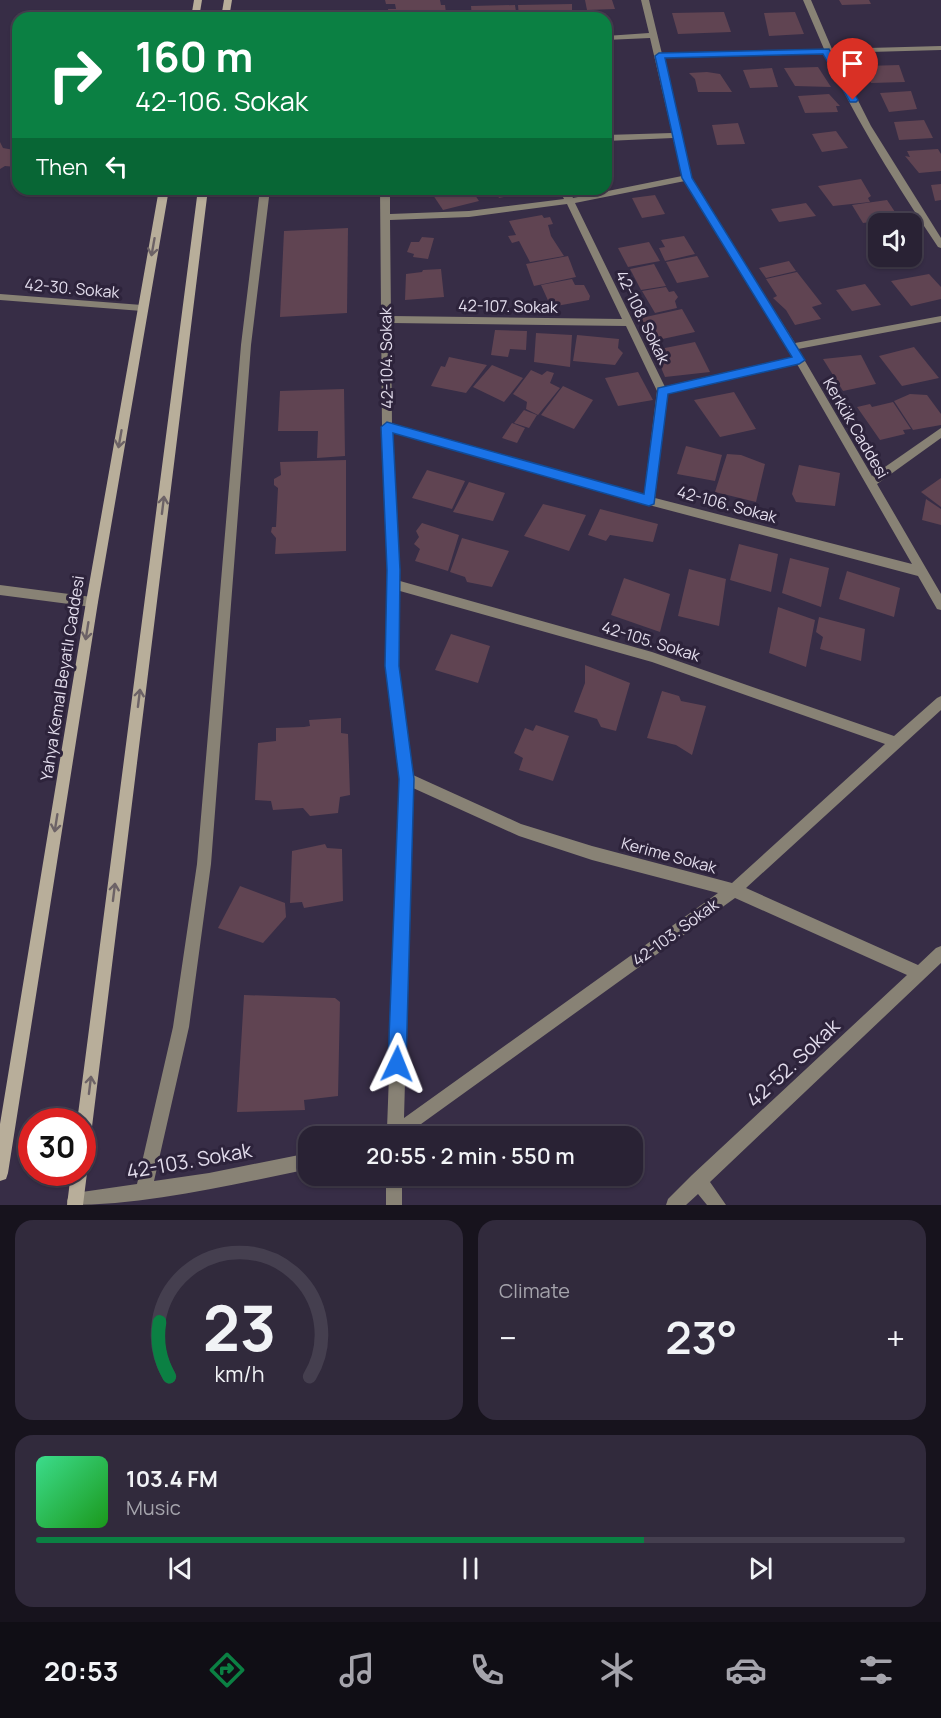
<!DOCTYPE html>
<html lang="en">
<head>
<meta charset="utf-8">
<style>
  body { margin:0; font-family:Manrope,sans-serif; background:#312a3c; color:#f1f3f6; height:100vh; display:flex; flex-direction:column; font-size:22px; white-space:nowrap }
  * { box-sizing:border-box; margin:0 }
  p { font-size:20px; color:#a5a4ac }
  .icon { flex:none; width:33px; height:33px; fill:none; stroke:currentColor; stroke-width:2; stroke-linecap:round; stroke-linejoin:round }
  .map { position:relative; height:1205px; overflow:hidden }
  .sheet { display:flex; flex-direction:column; gap:15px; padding:15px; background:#17131d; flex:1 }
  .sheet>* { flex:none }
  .top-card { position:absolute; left:12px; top:12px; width:600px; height:183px; border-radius:18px; box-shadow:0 2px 4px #0004,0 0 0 2px #453f4f; background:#0b8043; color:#fff; overflow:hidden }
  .tools { position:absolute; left:868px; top:213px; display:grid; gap:12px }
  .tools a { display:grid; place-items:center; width:54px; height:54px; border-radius:12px; background:#292234; box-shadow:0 2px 4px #0004,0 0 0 2px #453f4f; font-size:30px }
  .speed { position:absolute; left:18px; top:1108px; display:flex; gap:12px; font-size:30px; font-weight:700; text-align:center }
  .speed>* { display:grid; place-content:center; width:78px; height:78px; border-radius:50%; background:#292234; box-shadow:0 2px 4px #0004,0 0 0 2px #453f4f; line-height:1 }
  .speed .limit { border:9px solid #d22; background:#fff; color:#111 }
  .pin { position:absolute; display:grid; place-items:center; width:51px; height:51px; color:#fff; margin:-62px -26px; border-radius:50% 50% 50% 0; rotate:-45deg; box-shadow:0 0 6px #0007 }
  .pin .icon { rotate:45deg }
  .me { position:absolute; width:66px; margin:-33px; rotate:2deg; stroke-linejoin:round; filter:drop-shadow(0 0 4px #0008) }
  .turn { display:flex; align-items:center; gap:21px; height:126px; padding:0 24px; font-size:27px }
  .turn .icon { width:78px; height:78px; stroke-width:2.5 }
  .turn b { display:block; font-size:42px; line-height:51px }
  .then { display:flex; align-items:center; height:57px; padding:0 24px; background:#0003; gap:12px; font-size:22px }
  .big { font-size:45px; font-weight:600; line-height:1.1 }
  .sheet .card { flex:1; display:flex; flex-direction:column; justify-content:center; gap:9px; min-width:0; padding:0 21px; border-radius:18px; background:#312a3c }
  .sheet .dial { align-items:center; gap:0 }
  .dial svg { height:156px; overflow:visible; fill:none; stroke:#453f4f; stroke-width:7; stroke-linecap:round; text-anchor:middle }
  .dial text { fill:#f1f3f6; stroke:none }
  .song { display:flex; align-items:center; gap:18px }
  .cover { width:72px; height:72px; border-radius:9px; background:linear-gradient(135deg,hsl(150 70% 55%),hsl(120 70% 35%)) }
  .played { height:6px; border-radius:3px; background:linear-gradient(90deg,#0b8043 70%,#453f4f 70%) }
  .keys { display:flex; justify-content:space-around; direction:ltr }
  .heat { display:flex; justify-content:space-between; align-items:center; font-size:33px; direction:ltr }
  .sheet .tiles { flex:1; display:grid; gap:15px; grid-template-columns:1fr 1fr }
  .card:last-child { grid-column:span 2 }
  .trip { position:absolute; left:298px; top:1126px; width:345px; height:60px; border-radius:18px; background:#292234; box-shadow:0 2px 4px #0004,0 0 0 2px #453f4f; font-weight:600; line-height:60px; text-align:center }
  .tabs { display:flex; height:96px; justify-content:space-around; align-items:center; background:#100e15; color:#a5a4ac }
  .tabs .icon { width:42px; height:42px }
  .tabs .on { color:#0b8043 }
  .tabs b { font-size:27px; color:#f1f3f6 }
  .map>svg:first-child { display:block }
</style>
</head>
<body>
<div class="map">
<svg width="941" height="1205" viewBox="0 0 941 1205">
  <rect width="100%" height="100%" fill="#372d46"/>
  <g fill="#604452">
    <path d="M385 0H440L441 5H445L446 13 428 14 427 17 389 18 388 9H396L395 4H386Z"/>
    <path d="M585 0H612L615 9 587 10Z"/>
    <path d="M839 0H869L871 4 842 5Z"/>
    <path d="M572 4V18H519L518 5Z"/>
    <path d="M515 5 517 18H472L471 6Z"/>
    <path d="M724 12 731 32 678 34 672 13Z"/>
    <path d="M795 12 804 34 769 36 764 13Z"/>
    <path d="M899 65 905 82 871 83 866 66Z"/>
    <path d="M818 67 831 87 795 86 784 68Z"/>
    <path d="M772 68 778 87 750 88 743 70Z"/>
    <path d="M707 72 720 74 732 92H698L695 79 689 73Z"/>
    <path d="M911 91 917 109 889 112 880 93Z"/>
    <path d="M829 94 840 106H836L838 112 805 113 798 96Z"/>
    <path d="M924 120 933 138 899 140 894 122Z"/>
    <path d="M738 123 745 144 717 145 712 125Z"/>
    <path d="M836 131 848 148 822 152 812 134Z"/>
    <path d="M0 142 3 148 14 150 12 155 18 156 16 167 5 166 0 169Z"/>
    <path d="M938 149 941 154V171L919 173 905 156 910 157 907 151Z"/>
    <path d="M861 179 871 196 868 198 870 202 833 206 818 186Z"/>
    <path d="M941 184V200L935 201 931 185Z"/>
    <path d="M429 189H471L479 201 443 210Z"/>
    <path d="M499 189H533L534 191 499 198 495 190Z"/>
    <path d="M655 195 665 214 642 218 632 198Z"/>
    <path d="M887 200 899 218 863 223 852 205Z"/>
    <path d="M806 203 816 216 779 222 771 209Z"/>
    <path d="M542 215 544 218 550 217 553 224 548 225 551 236 564 256 530 262 519 241 512 243 508 236 516 235 509 221Z"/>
    <path d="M348 228 347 313 280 317 284 231Z"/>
    <path d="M684 236 695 254 665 261 659 248 665 247 661 240Z"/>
    <path d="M422 237 434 238 428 259 413 257 414 254 407 252 411 242H419Z"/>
    <path d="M649 242 660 261 628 267 618 248Z"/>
    <path d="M568 256 576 277 534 286 526 264Z"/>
    <path d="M697 256 709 277 677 283 666 262Z"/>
    <path d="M789 261 796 271 766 278 759 268Z"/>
    <path d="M654 264 666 286 641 290 630 269Z"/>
    <path d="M441 269 444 297 405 300 406 274 422 272 423 270Z"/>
    <path d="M797 272 822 304 812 307 821 319 795 325 786 310 773 298 777 296 766 279Z"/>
    <path d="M929 274 941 287V299L911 306 891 281Z"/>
    <path d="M572 279 575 285H584L590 296 589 300 551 307 541 285Z"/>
    <path d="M865 284 881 305 852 311 836 290Z"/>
    <path d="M666 287 669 292 674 291 678 297 675 301 677 308 655 313 642 291Z"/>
    <path d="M682 309 695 332 653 341 641 318Z"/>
    <path d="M495 330 527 331 526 350 510 349 508 357 491 355Z"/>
    <path d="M536 333 572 335 570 367 534 362Z"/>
    <path d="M577 335 619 339 618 348 623 353 615 365 573 361Z"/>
    <path d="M695 342 710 372 665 377 660 365 663 363 655 350Z"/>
    <path d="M914 347 939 378 902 386 879 356Z"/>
    <path d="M861 355 876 384 843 391 823 359Z"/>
    <path d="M449 357 487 365 466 393 431 386 441 366 445 367Z"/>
    <path d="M492 365 523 378 504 402 473 387Z"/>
    <path d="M531 370 542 375 547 371 554 373 550 383 560 388 538 415 526 409 527 402 513 394Z"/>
    <path d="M638 372 653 400 618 406 605 378Z"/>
    <path d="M563 386 593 400 574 429 541 415Z"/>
    <path d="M344 389 345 456 317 458 318 431H278L280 391Z"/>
    <path d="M734 392 756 429 720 437 694 400Z"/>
    <path d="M910 394 927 395 941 414V425L913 430 894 401Z"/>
    <path d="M893 402 911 429 903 430 905 434 880 440 857 407 870 404 872 407Z"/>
    <path d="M524 410 537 415 529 428 514 423Z"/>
    <path d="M512 423 525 428 517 443 502 438Z"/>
    <path d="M686 446 722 455 715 481 677 474Z"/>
    <path d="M727 454 741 455 765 464 756 502 715 492Z"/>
    <path d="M346 460V551L275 554 276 538 271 532 272 527H276L278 488 274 485V479L281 475 280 462Z"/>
    <path d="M799 465 840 473 835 506 796 502 792 494Z"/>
    <path d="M427 470 465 481 452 509 412 498Z"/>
    <path d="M941 478V507L921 492Z"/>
    <path d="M469 482 505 493 493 521 453 512Z"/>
    <path d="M926 499 941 509V525L922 520Z"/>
    <path d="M543 504 586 515 569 551 524 536Z"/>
    <path d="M600 509 658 524 653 542 610 535 606 541 588 535Z"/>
    <path d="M422 523 459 535 448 571 415 561 420 549 414 544 419 537 416 531Z"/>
    <path d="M462 538 509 551 492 587 467 582 465 577 450 572Z"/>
    <path d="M739 544 778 554 771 592 730 580Z"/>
    <path d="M790 558 829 568 821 607 782 593Z"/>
    <path d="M689 569 726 579 719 626 678 616Z"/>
    <path d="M847 571 900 588 894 617 839 599Z"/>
    <path d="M624 578 670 594 660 632 611 615Z"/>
    <path d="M778 607 815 620 806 667 769 653Z"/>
    <path d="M819 617 865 629 861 661 820 649 823 637 816 632Z"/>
    <path d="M451 634 490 646 478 683 435 670Z"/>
    <path d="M585 665 630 683 616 731 601 727 597 719 574 712 585 683Z"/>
    <path d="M662 691 679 696 681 701 706 706 692 755 676 745 647 738Z"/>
    <path d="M341 718V733L348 734 350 795 340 797 338 813 310 816 303 808 273 810 271 801 255 800 258 743 276 741V728L304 727 310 726 309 720Z"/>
    <path d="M536 725 569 736 553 781 519 770 523 758 514 753 525 728 533 731Z"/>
    <path d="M325 844 327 848 342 849 343 901 304 908 302 902 290 903 292 851Z"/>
    <path d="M240 886 285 903 286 917 263 943 218 928Z"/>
    <path d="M244 995 335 998 340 1002 338 1096 304 1100 305 1110 237 1112Z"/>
  </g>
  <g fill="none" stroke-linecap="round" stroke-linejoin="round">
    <g fill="#888275" fill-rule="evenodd">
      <path d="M641 0H649L662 54 824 49 803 0H811L832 49 941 46V50L834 53 871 126 941 238V248L938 247C897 185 856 122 826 54L663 58 681 133 683 135 682 137 691 178 795 343 941 316V322L798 349 872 476 941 428V438L877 484 941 594V610L937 609 918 576 649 505 393 433 400 581 652 652 894 736 937 698 941 696V710L746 888 918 965 936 948 941 946V963L710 1182 726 1205H707L698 1194 686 1205H666L668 1199 692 1175 907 975 735 898 403 1137H382L387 1129 400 779 386 666 388 570 382 427 380 189H390V214L469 211 564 199 559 189H569L573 198 682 176 673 138 606 141V135L672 133 650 38 606 40V36L649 33ZM685 181 788 349 793 358 665 387 575 203ZM567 204 622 319 391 316 390 220 469 217ZM391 323 626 326 657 391 644 495 392 425ZM797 364 912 564 655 498 667 394ZM400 591 652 662 885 744 732 883 592 846 521 824 413 775 398 666ZM413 788 519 836 592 860 718 893 404 1118Z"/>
      <path d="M260 189H270L251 345 211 864 189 1027 154 1181 209 1173 309 1153V1169C230 1185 149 1205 68 1205L67 1201 69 1195 75 1193 137 1184 173 1027 197 864 241 345Z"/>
      <path d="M0 294 142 305 147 308 142 311 0 300Z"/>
      <path d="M0 585 92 597 96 598 98 602 96 606 92 607 0 595Z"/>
      <rect x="386" y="1176" width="16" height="29"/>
    </g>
    <g fill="#b8ae9a" fill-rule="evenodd">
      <path d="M194 0H202L199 18H191Z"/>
      <path d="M224 0H232L229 18H221Z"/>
      <path d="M159 189H169L98 602 8 1173 6 1179 0 1181V1124L86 602Z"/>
      <path d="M198 189H208L90 1143 88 1149 82 1151V1122H77Z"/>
      <path d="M82 1166 87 1173 83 1205H67L71 1173H82Z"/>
    </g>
  </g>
  <defs><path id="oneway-shaft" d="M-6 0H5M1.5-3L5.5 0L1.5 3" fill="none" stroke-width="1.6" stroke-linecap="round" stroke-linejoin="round" transform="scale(1.5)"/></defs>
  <g stroke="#6c6266">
    <use href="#oneway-shaft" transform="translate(153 247) rotate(100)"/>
    <use href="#oneway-shaft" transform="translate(120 439) rotate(100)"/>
    <use href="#oneway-shaft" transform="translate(163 505) rotate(-83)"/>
    <use href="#oneway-shaft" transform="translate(87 631) rotate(99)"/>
    <use href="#oneway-shaft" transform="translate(139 698) rotate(-83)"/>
    <use href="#oneway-shaft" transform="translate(56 823) rotate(99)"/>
    <use href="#oneway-shaft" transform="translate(114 892) rotate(-83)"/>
    <use href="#oneway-shaft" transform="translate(90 1085) rotate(-83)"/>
  </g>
  <path fill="#1a73e8" stroke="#114b97" stroke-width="1.5" d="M829 49 858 100 856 102H850L823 54 665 58 692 178 805 360 799 364 668 394 654 504 649 506 393 433 400 570 399 666 414 779 406 1064 403 1070 397 1073 391 1070 388 1064 399 779 385 666 387 570 381 427 387 422 644 494 658 388 792 357 682 178 655 56 659 53Z"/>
  <g text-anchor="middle" stroke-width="6" stroke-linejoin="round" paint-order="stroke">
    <g font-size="16" fill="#e3dded" stroke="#2d233b">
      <text transform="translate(72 288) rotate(5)" y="6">42-30. Sokak</text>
      <text transform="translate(508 306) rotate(1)" y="6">42-107. Sokak</text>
      <text transform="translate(643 317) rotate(64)" y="6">42-108. Sokak</text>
      <text transform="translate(386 358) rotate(-91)" y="6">42-104. Sokak</text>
      <text transform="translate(856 428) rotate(60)" y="6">Kerkük Caddesi</text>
      <text transform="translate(727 504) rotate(15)" y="6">42-106. Sokak</text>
      <text transform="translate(651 641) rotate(17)" y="6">42-105. Sokak</text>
      <text transform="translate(62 678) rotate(-81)" y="6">Yahya Kemal Beyatlı Caddesi</text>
      <text transform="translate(669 855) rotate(15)" y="6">Kerime Sokak</text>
      <text transform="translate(675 932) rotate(-36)" y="6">42-103. Sokak</text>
    </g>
    <g font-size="20" fill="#e3dded" stroke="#2d233b">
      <text transform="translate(793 1063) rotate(-43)" y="7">42-52. Sokak</text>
      <text transform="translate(189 1161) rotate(-10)" y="7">42-103. Sokak</text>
    </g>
  </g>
</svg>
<div class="tools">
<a><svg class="icon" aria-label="sound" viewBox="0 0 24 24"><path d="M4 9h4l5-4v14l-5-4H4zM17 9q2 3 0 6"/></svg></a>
</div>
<div class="speed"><div class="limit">30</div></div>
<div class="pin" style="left:853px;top:100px;background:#d93025"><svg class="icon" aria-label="arrive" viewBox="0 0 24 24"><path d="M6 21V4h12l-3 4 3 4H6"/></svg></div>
<svg class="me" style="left:397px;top:1064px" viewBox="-20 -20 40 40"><path d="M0-17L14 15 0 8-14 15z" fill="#1a73e8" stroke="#fff" stroke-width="4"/></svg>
<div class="trip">20:55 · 2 min · 550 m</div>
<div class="top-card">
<div class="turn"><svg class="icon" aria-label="right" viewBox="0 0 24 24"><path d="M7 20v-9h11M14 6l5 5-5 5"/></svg><div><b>160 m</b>42-106. Sokak</div></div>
<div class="then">Then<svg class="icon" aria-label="left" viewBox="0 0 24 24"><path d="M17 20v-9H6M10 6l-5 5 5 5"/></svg></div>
</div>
</div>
<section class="sheet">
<div class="tiles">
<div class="card dial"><svg viewBox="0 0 100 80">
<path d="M14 69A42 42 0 1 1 86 69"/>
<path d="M14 69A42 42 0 0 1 9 41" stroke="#0b8043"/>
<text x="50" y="56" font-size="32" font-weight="700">23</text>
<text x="50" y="72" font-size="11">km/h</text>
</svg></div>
<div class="card"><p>Climate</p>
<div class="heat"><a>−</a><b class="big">23°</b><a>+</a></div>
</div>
<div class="card">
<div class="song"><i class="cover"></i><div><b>103.4 FM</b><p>Music</p></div></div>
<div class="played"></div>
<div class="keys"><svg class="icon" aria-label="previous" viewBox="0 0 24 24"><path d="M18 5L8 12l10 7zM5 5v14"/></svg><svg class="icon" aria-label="pause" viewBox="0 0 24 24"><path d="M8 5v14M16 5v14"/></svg><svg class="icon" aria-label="next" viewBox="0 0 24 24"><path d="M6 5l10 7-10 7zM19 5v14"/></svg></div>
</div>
</div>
</section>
<nav class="tabs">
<b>20:53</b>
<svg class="icon on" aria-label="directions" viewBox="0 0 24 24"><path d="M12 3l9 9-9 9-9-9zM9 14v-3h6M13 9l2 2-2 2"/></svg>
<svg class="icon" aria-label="music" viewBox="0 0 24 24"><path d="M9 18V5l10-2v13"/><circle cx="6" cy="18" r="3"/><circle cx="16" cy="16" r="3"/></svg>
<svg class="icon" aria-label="phone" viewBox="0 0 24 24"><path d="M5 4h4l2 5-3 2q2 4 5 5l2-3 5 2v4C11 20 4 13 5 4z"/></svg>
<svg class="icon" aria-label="climate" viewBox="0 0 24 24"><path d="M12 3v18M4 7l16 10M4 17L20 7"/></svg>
<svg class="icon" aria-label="car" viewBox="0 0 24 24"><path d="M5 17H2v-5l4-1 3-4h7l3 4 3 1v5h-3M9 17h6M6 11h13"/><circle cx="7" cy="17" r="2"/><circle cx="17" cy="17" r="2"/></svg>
<svg class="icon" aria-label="filters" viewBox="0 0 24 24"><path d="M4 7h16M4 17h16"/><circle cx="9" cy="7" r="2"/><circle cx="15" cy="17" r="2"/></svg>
</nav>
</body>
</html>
